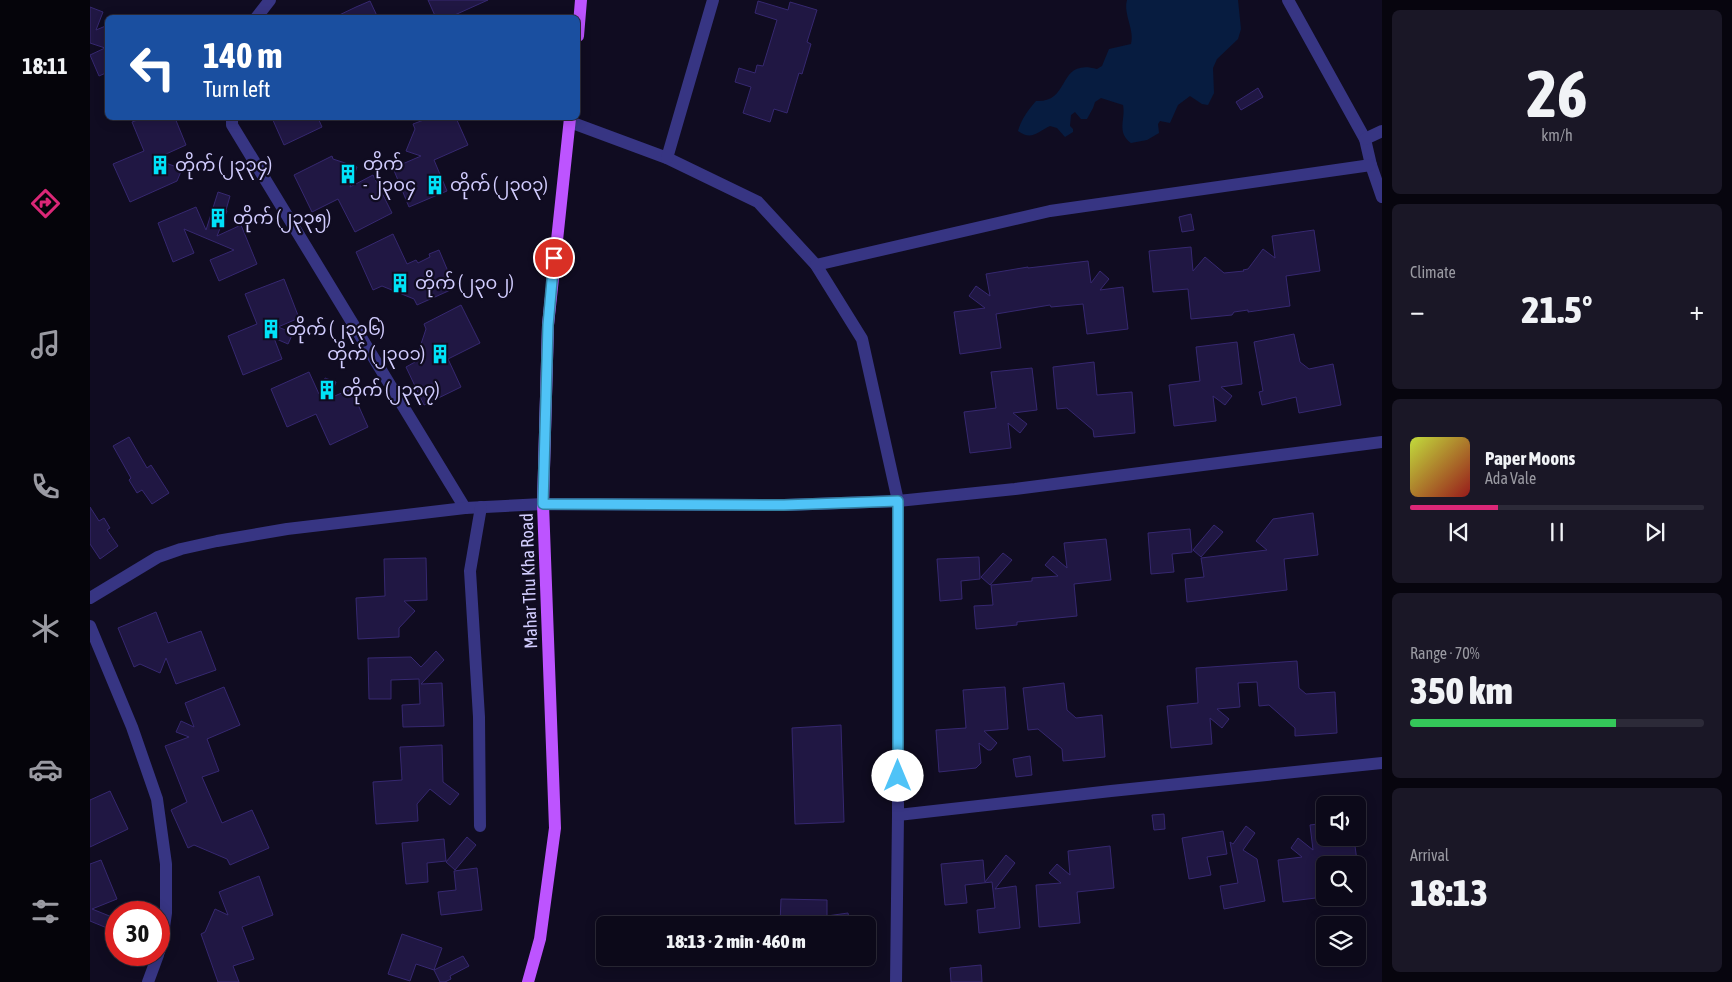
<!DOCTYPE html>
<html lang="en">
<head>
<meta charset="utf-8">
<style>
  body { margin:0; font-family:"Asap Condensed","Noto Sans Myanmar",sans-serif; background:#1a1726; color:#f1f3f6; height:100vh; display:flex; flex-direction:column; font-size:19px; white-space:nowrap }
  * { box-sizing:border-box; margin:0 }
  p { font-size:16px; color:#9a9aa2 }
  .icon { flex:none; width:28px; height:28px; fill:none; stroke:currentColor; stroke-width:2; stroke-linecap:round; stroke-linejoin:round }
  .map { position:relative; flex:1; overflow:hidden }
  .panel { display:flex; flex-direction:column; gap:10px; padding:10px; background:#07050e; width:350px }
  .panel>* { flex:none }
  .guide { position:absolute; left:15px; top:15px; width:475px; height:105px; border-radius:8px; box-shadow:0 2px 12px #0003,0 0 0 1px #2c2a38; background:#1a4fa0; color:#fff; overflow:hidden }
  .tools { position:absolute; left:1226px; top:796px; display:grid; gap:10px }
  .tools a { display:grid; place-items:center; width:50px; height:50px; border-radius:8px; background:#0c0919; box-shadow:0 2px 12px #0003,0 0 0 1px #2c2a38; font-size:25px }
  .speed { position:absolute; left:15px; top:901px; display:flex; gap:10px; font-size:25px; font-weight:700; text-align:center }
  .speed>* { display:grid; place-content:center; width:65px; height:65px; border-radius:50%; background:#0c0919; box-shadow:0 2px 12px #0003,0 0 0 1px #2c2a38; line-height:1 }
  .speed .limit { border:8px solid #d22; background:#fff; color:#111 }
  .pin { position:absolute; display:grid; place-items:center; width:42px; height:42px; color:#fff; margin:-21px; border:2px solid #fff; border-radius:50%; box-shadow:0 1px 5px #0007 }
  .me { position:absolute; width:55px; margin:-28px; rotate:0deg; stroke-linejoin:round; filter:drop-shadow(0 0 4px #0008) }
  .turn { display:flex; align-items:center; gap:18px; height:105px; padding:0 15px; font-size:22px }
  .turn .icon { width:65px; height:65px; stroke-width:2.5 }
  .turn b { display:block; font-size:35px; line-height:42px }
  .big { font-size:38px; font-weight:800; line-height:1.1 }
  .panel .card { flex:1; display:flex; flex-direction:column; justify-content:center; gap:8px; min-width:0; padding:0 18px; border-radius:8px; background:#1a1726 }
  .panel .dial { align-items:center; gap:0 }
  .dial b { font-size:65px; line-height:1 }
  .song { display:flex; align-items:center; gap:15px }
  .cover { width:60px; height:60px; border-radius:8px; background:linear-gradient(135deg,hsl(70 70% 55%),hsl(0 70% 35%)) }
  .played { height:5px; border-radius:2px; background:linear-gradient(90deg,#db2777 30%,#2c2a38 30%) }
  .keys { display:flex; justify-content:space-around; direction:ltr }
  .heat { display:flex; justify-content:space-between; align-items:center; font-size:28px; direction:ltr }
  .charge { height:8px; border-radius:4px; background:linear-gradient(90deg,#34c759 70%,#2c2a38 0) }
  .trip { position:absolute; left:506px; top:916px; width:280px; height:50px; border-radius:8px; background:#0c0919; box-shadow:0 2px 12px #0003,0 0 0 1px #2c2a38; font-weight:800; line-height:50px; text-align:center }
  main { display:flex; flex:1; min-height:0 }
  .tabs { display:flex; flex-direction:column; width:90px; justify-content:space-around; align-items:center; background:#05040a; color:#9a9aa2 }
  .tabs .icon { width:35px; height:35px }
  .tabs .on { color:#db2777 }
  .tabs b { font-size:22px; color:#f1f3f6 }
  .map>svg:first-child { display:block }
</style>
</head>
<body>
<main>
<nav class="tabs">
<b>18:11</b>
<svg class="icon on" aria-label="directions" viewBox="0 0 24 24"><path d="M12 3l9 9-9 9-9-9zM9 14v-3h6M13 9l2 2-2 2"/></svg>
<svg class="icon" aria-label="music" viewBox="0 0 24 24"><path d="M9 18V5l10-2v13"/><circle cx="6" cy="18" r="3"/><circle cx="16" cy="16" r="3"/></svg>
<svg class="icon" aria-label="phone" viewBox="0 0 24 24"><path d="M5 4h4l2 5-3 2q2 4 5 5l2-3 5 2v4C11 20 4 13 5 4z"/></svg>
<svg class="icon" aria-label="climate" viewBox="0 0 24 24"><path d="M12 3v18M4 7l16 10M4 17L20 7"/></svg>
<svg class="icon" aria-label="car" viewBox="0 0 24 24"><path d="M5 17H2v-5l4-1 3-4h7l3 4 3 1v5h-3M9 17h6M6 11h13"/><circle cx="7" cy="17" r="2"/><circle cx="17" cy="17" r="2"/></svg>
<svg class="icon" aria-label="filters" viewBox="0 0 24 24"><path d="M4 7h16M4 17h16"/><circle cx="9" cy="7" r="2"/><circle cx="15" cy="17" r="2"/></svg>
</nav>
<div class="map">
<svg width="1292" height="982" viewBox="0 0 1292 982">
  <rect width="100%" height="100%" fill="#100c21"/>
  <path fill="#071c40" d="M1037 0H1148L1151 29 1148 39 1127 59 1123 68 1124 93 1118 105 1112 104 1100 96 1088 105 1080 123 1070 121 1068 124 1069 133 1057 140 1041 143C1026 132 1036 119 1033 105L1011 98 1005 102 1003 108 997 119H991L985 112 981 115 980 126 983 129V132L975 137 967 128 960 126C947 132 942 141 928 131 931 120 938 110 946 101 982 103 966 58 1007 69L1012 66 1019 49 1041 44C1045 30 1033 14 1037 0Z"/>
  <g fill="#201743" stroke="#362870">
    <path d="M338 0H398L358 18H346Z"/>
    <path d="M280 1 288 18H243L266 7Z"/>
    <path d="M668 1 698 10 700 2 727 10 717 42 721 44 712 74 709 73 697 113 684 109 680 122 653 113 661 87 645 82 649 68 665 73 667 65 673 66 687 20 665 13Z"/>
    <path d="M0 7 13 12 6 30 18 25V72L9 76 0 55 15 48 0 43Z"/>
    <path d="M1168 88 1173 97 1151 110 1146 102Z"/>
    <path d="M53 118H85L96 145 65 159 92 169 87 181 40 202 23 164 54 151 42 122Z"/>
    <path d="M182 118H228L232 127 194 145Z"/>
    <path d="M339 118H366L378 145 344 160 357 191 319 207 303 168 331 156 316 151 325 129 323 124Z"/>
    <path d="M242 156 243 159 267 167 260 187 283 175 302 213 265 232 248 199 222 212 204 175Z"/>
    <path d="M128 192 140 196 136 210 137 211 127 236 151 225 167 264 129 281 120 260 144 250 94 229 104 253 83 262 68 223 106 207 116 230Z"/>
    <path d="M1101 214 1104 230 1092 232 1089 217Z"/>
    <path d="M1224 230 1230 271 1196 276 1200 306 1158 312V310L1144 312 1142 315 1101 319 1098 289 1063 292 1059 251 1101 247 1103 271 1115 257 1134 273 1154 271 1153 270 1158 269 1173 249 1185 258 1182 236Z"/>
    <path d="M303 234 317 264 326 260 328 263 340 257 339 254 349 250 365 288 327 305 324 299 292 286 283 290 266 252Z"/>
    <path d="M998 261 1001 283 1010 271 1019 279 1010 290 1033 287 1038 329 997 334 993 304 961 307 960 305 906 314 911 348 870 354 864 312 895 308 879 296 886 286 900 296 896 274 938 267V268Z"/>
    <path d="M194 279 209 318 188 327 203 333 198 344 184 338 192 359 153 375 138 336 167 324 155 294Z"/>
    <path d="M371 305 390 343 358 359 371 387 334 405 316 367 325 362 336 329 334 324Z"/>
    <path d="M1204 334 1210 362 1219 369 1243 364 1251 405 1209 413 1206 397 1172 405 1169 392 1173 391 1164 342Z"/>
    <path d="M1147 342 1152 384 1131 387 1142 396 1135 405 1123 396 1126 421 1084 426 1079 385 1110 381 1106 347Z"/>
    <path d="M1004 362 1007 395 1042 392 1045 433 1004 437 1003 430 977 408 967 409 963 367Z"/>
    <path d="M942 368 947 410 923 413 937 424 930 433 918 423 921 448 880 453 874 412 906 408 901 372Z"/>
    <path d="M219 372 229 394 235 378 246 382 240 398 261 389 278 427 240 445 226 414 197 427 181 389Z"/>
    <path d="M39 437 57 468 61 465 79 493 62 504 52 490 47 493 39 480 41 478 23 446Z"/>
    <path d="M0 507 9 521 14 518 20 528 17 530 28 546 10 559 0 544Z"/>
    <path d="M1223 513 1228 555 1194 559 1197 590 1097 602 1095 579 1114 577 1111 558 1177 550 1166 541 1183 519Z"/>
    <path d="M1124 525 1133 532 1111 557 1103 550Z"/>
    <path d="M1100 529 1102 552 1082 554 1084 572 1061 574 1058 533Z"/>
    <path d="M1016 539 1021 580 984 584 987 616 927 622V625L886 629 884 606 903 605 901 585 942 581V578L968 576 955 565 963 556 977 568 974 543Z"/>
    <path d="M913 553 922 560 900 585 891 577Z"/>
    <path d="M889 557 890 579 871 581 872 599 850 601 847 559Z"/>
    <path d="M336 558 337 600 314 601 325 611 309 628V637L268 639 266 598 295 596 294 559Z"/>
    <path d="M66 612 78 643 111 631 126 670 86 684 76 658 70 673 50 664 44 667 28 628Z"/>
    <path d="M346 651 354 660 331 684 352 683 354 726 313 727 312 705 330 704 329 679 301 680V699H279L278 658 321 657 331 667Z"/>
    <path d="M1207 661 1209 688 1216 694 1245 692 1247 733 1205 736V728L1179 705 1169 706 1167 682 1148 683 1150 707 1127 709 1139 719 1132 728 1120 718 1122 744 1081 748 1077 706 1108 703 1106 668Z"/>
    <path d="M974 683 977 710 986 718 1012 715 1015 757 973 761 972 749 948 729 938 730 933 688Z"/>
    <path d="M134 687 150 725 117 739 129 771 112 777 132 823 162 810 179 848 140 865 137 859 104 845 98 848 81 810 97 802 75 746 99 737 86 732 91 721 104 727 95 703Z"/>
    <path d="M915 687 918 729 894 731 907 743 901 750H898L889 743 891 763 886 768 849 772 846 730 876 728 873 690Z"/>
    <path d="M751 725 754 822 705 824 702 728Z"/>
    <path d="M352 745 353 782 369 794 360 805 340 789 327 804 328 821 286 824 283 782 312 780 310 747Z"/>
    <path d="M940 756 942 775 926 777 923 759Z"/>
    <path d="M20 791 38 829 0 847V800Z"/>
    <path d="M1074 814 1075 829 1064 830 1062 815Z"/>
    <path d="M1235 823V838H1259L1261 846H1265L1267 861 1230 866 1234 897 1193 902 1188 860 1212 857 1201 848 1208 838 1223 850 1220 825Z"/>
    <path d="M1156 826 1165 833 1153 850 1167 859 1175 901 1134 909 1130 886 1148 883 1140 842 1143 844Z"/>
    <path d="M1133 831 1137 854 1117 857 1121 875 1099 879 1092 838Z"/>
    <path d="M377 837 386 845 365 870 356 862Z"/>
    <path d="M354 839 356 861 337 863 338 882 316 884 312 843Z"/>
    <path d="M1020 846 1024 888 987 892 990 923 949 927 946 885 971 883 959 873 967 864 980 875 978 851Z"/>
    <path d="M916 855 925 863 905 889 926 886 930 928 889 933 887 910 905 908 902 882 875 885 877 903 855 905 851 864 893 860 895 882Z"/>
    <path d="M11 860 27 899 2 909 22 917 17 928 0 921V864Z"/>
    <path d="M387 868 392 910 351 915 348 892 366 890 364 871Z"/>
    <path d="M169 876 183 915 152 927 164 959 143 966 149 982H128L111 934 115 932 125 909 138 915 129 892Z"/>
    <path d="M691 899 737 900V916L758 913 760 925 690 924Z"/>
    <path d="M312 934 352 948 344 970 373 956 379 966 360 976 361 979 355 982H350L344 970 326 964 320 981 298 974Z"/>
    <path d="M891 965 892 982H861L860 968Z"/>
  </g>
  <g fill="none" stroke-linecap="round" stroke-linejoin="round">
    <g stroke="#373583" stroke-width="12">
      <path d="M1198 0 1275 139 1281 165 1292 197"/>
      <path d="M166 18 180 0"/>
      <path d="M142 118V125L375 508"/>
      <path d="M480 122 577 158 668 202 726 265 772 339 808 501V815L806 982"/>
      <path d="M1275 139 1292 131"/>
      <path d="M577 158 623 0"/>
      <path d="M726 265 960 211 1281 165"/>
      <path d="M0 598 68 557 91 549 127 541 197 529 375 508 453 504 694 505 808 501 925 489 1292 442"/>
      <path d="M0 626 42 727 67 799 76 864V913L72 942 69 952"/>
      <path d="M808 815 1021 791 1292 763"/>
      <path d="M390 826 389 717 380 571 391 507"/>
      <path d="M58 982 68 955"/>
    </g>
    <g stroke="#bd54ff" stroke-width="12">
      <path d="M488 36 491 0"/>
      <path d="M438 982 450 939 465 828 453 504 458 325 480 118"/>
    </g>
  </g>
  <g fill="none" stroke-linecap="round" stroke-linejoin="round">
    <defs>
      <path id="route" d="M464 258 458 325 453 504 694 505 808 501V776"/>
    </defs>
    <use href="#route" stroke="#337fa1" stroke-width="12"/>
    <use href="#route" stroke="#4fc3f7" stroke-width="9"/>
  </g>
  <defs>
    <symbol id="building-bare" viewBox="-9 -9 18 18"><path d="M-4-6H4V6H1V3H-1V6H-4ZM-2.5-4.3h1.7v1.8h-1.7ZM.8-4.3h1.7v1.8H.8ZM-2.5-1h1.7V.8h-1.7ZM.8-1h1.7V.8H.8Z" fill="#00e2f8" stroke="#100c21" stroke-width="2.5" paint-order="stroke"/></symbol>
  </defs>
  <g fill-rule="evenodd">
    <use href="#building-bare" x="56" y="151" width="28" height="28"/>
    <use href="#building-bare" x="244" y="160" width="28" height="28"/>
    <use href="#building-bare" x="331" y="171" width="28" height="28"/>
    <use href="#building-bare" x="114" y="204" width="28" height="28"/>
    <use href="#building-bare" x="296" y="269" width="28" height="28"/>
    <use href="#building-bare" x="167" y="315" width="28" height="28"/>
    <use href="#building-bare" x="336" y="340" width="28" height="28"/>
    <use href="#building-bare" x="223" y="376" width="28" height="28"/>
  </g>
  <g text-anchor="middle" stroke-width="4.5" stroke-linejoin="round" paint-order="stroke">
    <g font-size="18" fill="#d2cdff" stroke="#100c21" text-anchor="start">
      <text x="273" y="170">တိုက်<tspan x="273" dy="21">- ၂၃၀၄</tspan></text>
      <text x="85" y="171">တိုက် (၂၃၃၄)</text>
      <text x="360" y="191">တိုက် (၂၃၀၃)</text>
      <text x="143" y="224">တိုက် (၂၃၃၅)</text>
      <text x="325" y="289">တိုက် (၂၃၀၂)</text>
      <text x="196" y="335">တိုက် (၂၃၃၆)</text>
      <text x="335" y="360" text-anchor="end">တိုက် (၂၃၀၁)</text>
      <text x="252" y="396">တိုက် (၂၃၃၇)</text>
    </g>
    <g font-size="18" fill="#d2cdff" stroke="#100c21">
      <text transform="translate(439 581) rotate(-92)" y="6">Mahar Thu Kha Road</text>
    </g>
  </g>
</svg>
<div class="tools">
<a><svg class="icon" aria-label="sound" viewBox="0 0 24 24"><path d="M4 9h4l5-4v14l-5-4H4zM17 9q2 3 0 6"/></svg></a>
<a><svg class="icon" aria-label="search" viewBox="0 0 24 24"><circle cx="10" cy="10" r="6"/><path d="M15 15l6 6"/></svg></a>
<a><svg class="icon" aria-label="layers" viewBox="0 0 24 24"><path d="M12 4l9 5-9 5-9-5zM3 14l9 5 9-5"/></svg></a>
</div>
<div class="speed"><div class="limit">30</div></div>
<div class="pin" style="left:464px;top:258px;background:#d93025"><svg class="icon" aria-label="arrive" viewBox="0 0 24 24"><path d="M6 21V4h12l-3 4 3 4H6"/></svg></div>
<svg class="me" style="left:808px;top:776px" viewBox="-20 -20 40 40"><circle r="19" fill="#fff"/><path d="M0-13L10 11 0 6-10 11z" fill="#4fc3f7"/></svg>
<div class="trip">18:13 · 2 min · 460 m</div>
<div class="guide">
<div class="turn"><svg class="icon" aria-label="left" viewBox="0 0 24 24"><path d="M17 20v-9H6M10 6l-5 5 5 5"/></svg><div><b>140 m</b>Turn left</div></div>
</div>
</div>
<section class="panel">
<div class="card dial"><b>26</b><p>km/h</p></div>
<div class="card"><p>Climate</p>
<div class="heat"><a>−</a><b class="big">21.5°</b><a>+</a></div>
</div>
<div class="card">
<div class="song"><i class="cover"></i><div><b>Paper Moons</b><p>Ada Vale</p></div></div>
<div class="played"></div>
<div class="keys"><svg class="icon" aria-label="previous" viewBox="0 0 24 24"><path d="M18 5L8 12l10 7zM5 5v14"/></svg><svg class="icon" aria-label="pause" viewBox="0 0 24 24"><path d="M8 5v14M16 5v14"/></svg><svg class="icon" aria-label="next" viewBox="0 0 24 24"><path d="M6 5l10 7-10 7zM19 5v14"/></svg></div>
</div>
<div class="card"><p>Range · 70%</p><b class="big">350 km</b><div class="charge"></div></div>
<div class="card"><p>Arrival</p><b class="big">18:13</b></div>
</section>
</main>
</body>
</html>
